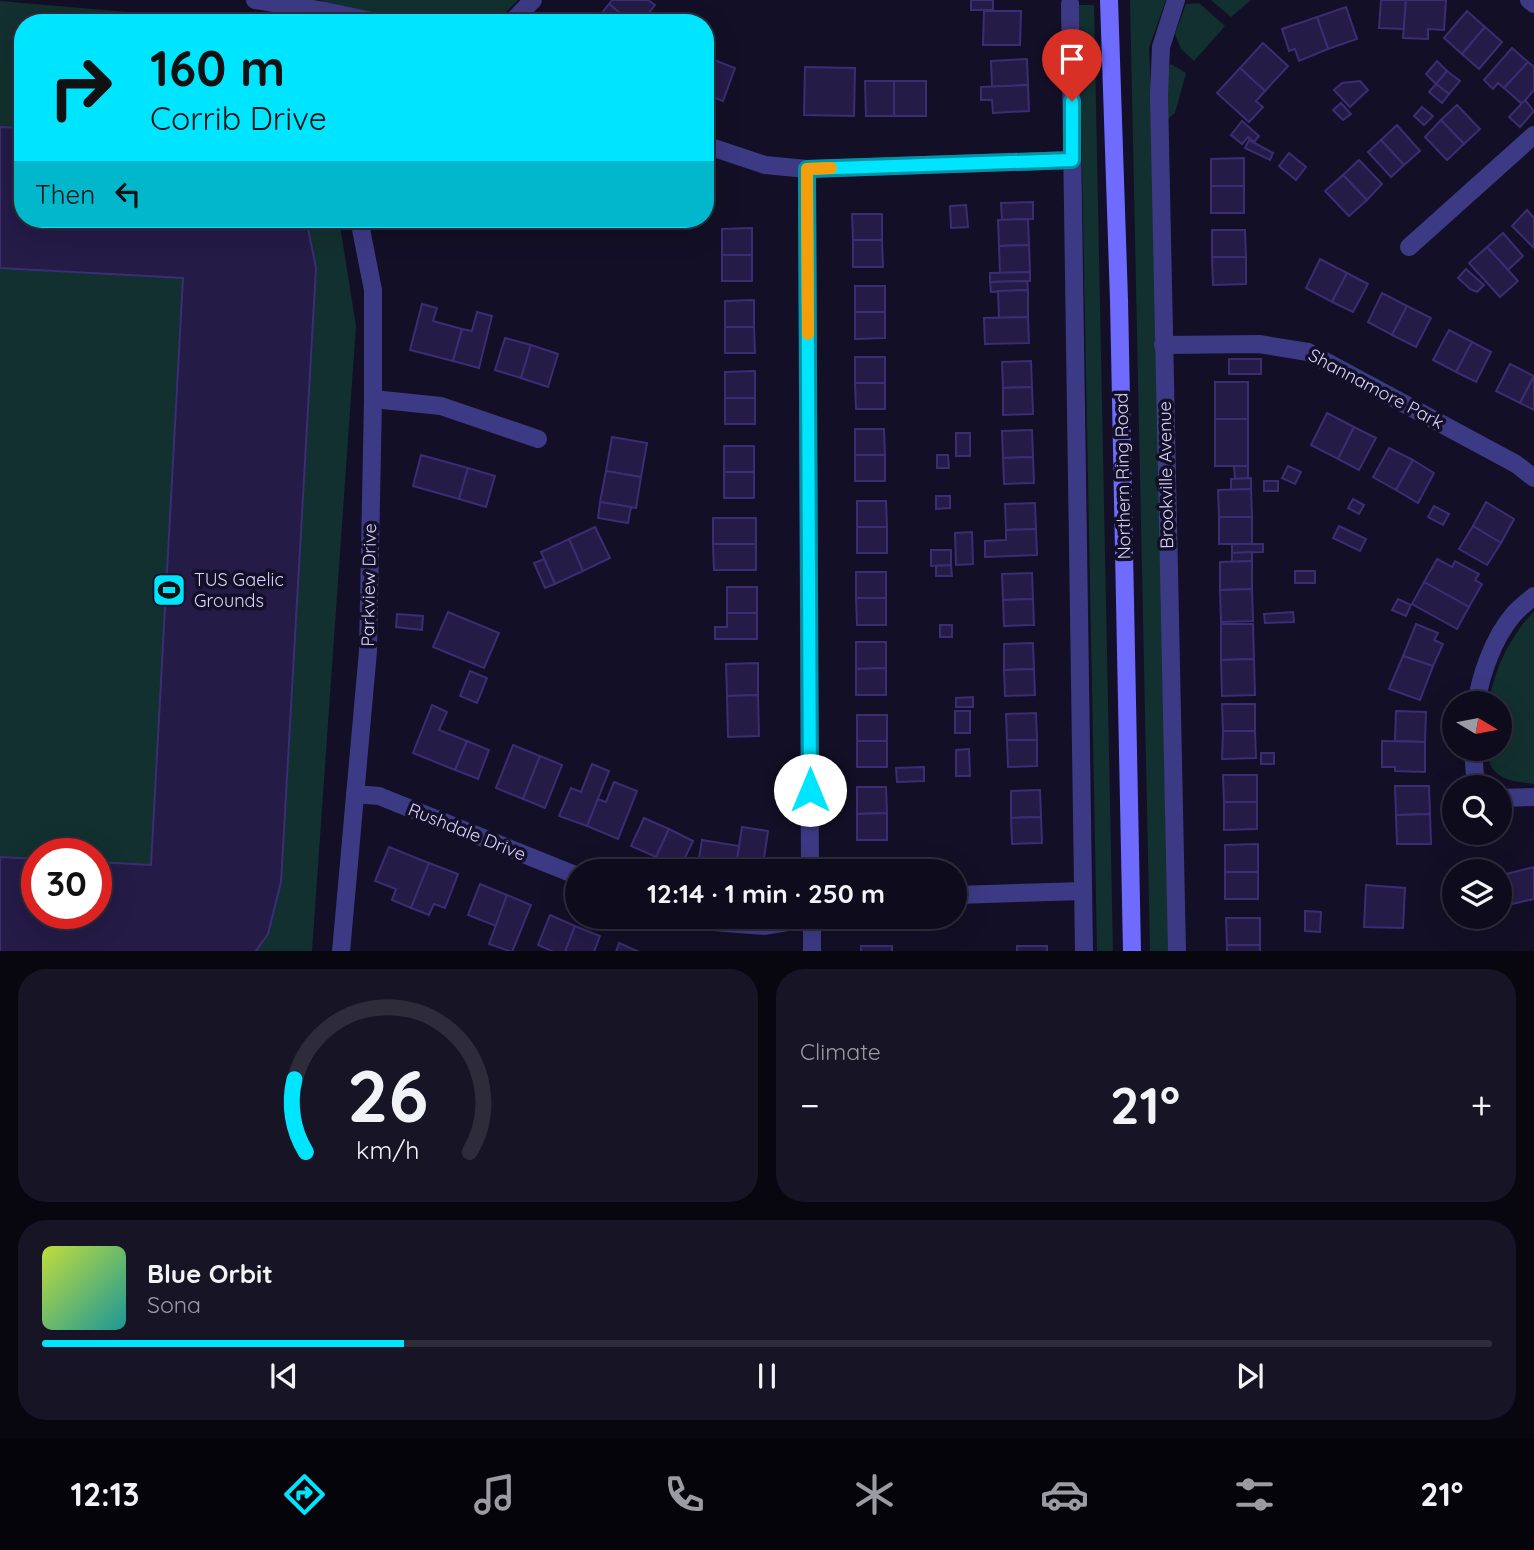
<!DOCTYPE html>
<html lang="en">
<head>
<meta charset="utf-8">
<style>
  body { margin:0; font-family:Quicksand,sans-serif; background:#171425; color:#f1f3f6; height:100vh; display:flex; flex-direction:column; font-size:26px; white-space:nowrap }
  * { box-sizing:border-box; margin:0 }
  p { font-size:23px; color:#9b9ba3 }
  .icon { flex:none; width:38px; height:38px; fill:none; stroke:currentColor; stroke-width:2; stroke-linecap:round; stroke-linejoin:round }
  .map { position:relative; height:951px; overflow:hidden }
  .side { display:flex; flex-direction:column; gap:18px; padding:18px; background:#08060f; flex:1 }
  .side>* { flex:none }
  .banner { position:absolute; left:14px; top:14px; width:700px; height:214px; border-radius:28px; box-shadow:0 7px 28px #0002,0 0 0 2px #2e2b3b; background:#00e5ff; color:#111; overflow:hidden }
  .needle { width:46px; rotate:100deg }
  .fabs { position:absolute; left:1442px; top:691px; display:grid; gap:14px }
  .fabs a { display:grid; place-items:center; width:70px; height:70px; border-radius:50%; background:#0e0b1c; box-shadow:0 7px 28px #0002,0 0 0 2px #2e2b3b; font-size:35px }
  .speed { position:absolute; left:21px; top:838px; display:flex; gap:14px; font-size:35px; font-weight:700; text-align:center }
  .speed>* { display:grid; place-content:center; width:91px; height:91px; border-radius:50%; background:#0e0b1c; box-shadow:0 7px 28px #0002,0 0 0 2px #2e2b3b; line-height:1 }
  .speed .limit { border:10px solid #d22; background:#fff; color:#111 }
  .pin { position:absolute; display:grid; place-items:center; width:60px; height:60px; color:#fff; margin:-72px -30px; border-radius:50% 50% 50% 0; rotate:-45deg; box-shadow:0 0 7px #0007 }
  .pin .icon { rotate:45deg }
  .me { position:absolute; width:77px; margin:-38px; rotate:0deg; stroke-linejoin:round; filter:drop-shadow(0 0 5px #0008) }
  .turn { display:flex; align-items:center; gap:24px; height:147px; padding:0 21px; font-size:32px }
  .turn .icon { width:91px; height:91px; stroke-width:2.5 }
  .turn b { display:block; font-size:49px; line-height:60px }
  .then { display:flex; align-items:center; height:66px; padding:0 21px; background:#0003; gap:14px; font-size:26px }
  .big { font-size:52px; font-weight:700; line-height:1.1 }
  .side .widget { flex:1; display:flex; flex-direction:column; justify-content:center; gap:10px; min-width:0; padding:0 24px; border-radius:28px; background:#171425 }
  .side .dial { align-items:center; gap:0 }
  .dial svg { height:182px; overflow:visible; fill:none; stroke:#2e2b3b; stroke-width:7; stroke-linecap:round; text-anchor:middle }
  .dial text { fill:#f1f3f6; stroke:none }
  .song { display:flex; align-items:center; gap:21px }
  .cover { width:84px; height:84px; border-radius:10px; background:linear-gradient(135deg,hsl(70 70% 55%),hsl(180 70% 35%)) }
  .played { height:7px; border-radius:4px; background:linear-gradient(90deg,#00e5ff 25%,#2e2b3b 25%) }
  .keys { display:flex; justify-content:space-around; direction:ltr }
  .heat { display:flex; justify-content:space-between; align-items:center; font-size:38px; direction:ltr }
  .side .tiles { flex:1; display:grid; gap:18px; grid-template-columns:1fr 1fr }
  .widget:last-child { grid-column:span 2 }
  .trip { position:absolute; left:565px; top:859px; width:402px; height:70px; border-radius:35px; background:#0e0b1c; box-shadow:0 7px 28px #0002,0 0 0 2px #2e2b3b; font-weight:700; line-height:70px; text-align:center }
  .tabs { display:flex; height:112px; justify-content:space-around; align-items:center; background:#06040b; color:#9b9ba3 }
  .tabs .icon { width:49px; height:49px }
  .tabs .current { color:#00e5ff }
  .tabs b { font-size:32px; color:#f1f3f6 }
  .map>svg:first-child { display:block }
</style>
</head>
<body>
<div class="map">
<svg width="1534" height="952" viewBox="0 0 1534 952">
  <rect width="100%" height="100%" fill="#130f26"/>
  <g fill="#12302f" fill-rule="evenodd">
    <path d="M319 0H518L495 23H413Z"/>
    <path d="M1130 0H1166L1149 48 1163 345 1171 952 1150 951Z"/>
    <path d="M1211 0H1251L1231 17Z"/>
    <path d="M0 1 257 23H23V219H339L356 326 312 951H0ZM37 854H96V914H37Z"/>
    <path d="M1199 3 1225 26 1194 61 1181 49 1175 34 1186 4Z"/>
    <path d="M1079 5H1094L1113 952 1097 951Z"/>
    <path d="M1171 64 1186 73 1175 113 1168 119 1166 69Z"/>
    <path d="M1534 611V784C1508 781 1490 779 1486 749H1500V704L1489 703C1493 671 1511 635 1534 611Z"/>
  </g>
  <g fill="#241b47" stroke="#3b2d73" stroke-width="2">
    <path d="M612 0H648L655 5 641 23H632L609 4Z"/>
    <rect x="971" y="0" width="22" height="10"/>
    <path d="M1381 0H1406L1404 29 1379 28Z"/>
    <path d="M1406 0H1446L1444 30 1428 29V39L1403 38Z"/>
    <path d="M609 4 632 23H594Z"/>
    <path d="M1346 7 1357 39 1328 49 1317 17Z"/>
    <path d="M984 11H1021L1020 45H983Z"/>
    <path d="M1467 11 1485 27 1462 54 1444 38Z"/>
    <path d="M1317 17 1328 49 1299 61 1295 49 1289 51 1282 29Z"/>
    <path d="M1485 27 1502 42 1479 69 1462 54Z"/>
    <path d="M1263 43 1288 66 1265 91 1240 68Z"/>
    <path d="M1512 48 1528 62 1504 88 1498 83 1493 89 1484 80Z"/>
    <path d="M709 58 735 68 723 101 705 94V68Z"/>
    <path d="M1027 59 1028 85 992 87 991 61Z"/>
    <path d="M1437 61 1447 71 1436 84 1426 74Z"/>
    <path d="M1528 62 1534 67V90L1522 104 1504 88Z"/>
    <path d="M805 67 855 68 854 116 804 115Z"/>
    <path d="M1240 68 1265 91 1256 101 1263 107 1249 122 1217 93Z"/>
    <path d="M1447 71 1460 81 1449 94 1436 84Z"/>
    <path d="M865 81H894V116H866Z"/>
    <rect x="894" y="81" width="32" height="35"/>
    <path d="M1360 81 1368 90 1350 107 1334 90 1342 83Z"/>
    <path d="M1436 84 1449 94 1442 103 1429 92Z"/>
    <path d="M1028 85 1029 111 993 113 992 100H981V87Z"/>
    <path d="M1525 100 1534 111 1520 127 1509 117Z"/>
    <path d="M1341 103 1351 114 1343 120 1333 110Z"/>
    <path d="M1457 105 1480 129 1464 144 1441 120Z"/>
    <path d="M1422 107 1433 116 1424 125 1414 116Z"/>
    <path d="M1441 120 1464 144 1447 160 1425 137Z"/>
    <path d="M1242 121 1259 136 1254 142 1248 137 1242 144 1231 135Z"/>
    <path d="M1397 125 1420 151 1404 165 1381 140Z"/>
    <path d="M0 127 23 128V219H306L316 268 281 882 268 934 255 952H0V857L37 859V914H96V862L151 865 183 278 0 268Z"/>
    <path d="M1249 140 1273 153 1270 160 1245 148Z"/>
    <path d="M1381 140 1404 165 1391 177 1368 152Z"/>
    <path d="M1289 153 1306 167 1296 180 1279 166Z"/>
    <path d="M1244 158V186H1211V159Z"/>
    <path d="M1359 160 1382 184 1367 200 1343 175Z"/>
    <path d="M1343 175 1367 200 1349 216 1325 191Z"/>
    <rect x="1211" y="186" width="33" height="27"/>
    <path d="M1033 202V219L1002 220 1001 203Z"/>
    <path d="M966 205 968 227 951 228 950 206Z"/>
    <path d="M1527 210 1534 218V248L1512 226Z"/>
    <path d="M852 214H882V240H853Z"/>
    <path d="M1028 219 1029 245 999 246 998 220Z"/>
    <path d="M752 228V255H722V229Z"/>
    <path d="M1212 230H1245L1246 257H1212Z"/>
    <path d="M1503 233 1523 256 1508 270 1487 247Z"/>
    <path d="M853 240H882L883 267H853Z"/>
    <path d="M1029 245 1030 272 1000 273 999 246Z"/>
    <path d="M1487 247 1518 281 1500 297 1469 263Z"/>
    <rect x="722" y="255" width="30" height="26"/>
    <path d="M1212 257H1246V284L1213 285Z"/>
    <path d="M1320 259 1347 273 1332 302 1306 288Z"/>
    <path d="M1466 269 1484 285 1477 292 1470 289 1458 278Z"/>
    <path d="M1030 272V281L990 282V273Z"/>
    <path d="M1347 273 1368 284 1353 312 1332 302Z"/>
    <path d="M1027 281 1028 290 991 292 990 282Z"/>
    <rect x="855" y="286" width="30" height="26"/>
    <path d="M1028 290V317L999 318 998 291Z"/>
    <path d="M1382 293 1407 306 1392 335 1368 322Z"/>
    <path d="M754 300V327H725V301Z"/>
    <path d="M422 304 437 308 433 321 462 329 453 361 410 350Z"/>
    <path d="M1407 306 1431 318 1416 347 1392 335Z"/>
    <path d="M477 312 492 316 479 368 453 361 462 329 472 331Z"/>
    <path d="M855 312H885V338L855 339Z"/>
    <path d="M1028 317 1029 343 985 344 984 318Z"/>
    <path d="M725 327H754L755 353H725Z"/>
    <path d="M1449 330 1472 342 1456 372 1433 360Z"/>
    <path d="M505 338 531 345 521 378 495 370Z"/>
    <path d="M1472 342 1491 352 1476 382 1456 372Z"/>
    <path d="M531 345 558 354 548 387 521 378Z"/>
    <rect x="855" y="357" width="30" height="26"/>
    <rect x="1229" y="359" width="32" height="15"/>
    <path d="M1031 361 1032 387 1003 388 1002 362Z"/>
    <path d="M1510 364 1534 376 1520 403 1496 391Z"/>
    <path d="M755 371V398H725V372Z"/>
    <path d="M1534 376V410L1520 403Z"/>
    <rect x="1215" y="382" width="33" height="37"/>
    <path d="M855 383H885V409H856Z"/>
    <path d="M1032 387 1033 414 1003 415V388Z"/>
    <rect x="725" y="398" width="30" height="26"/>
    <path d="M1327 413 1354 427 1338 459 1311 445Z"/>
    <rect x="1215" y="419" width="33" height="47"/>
    <path d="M1354 427 1376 438 1359 470 1338 459Z"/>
    <path d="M855 429H884L885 455H855Z"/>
    <path d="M1032 430 1033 457 1003 458 1002 431Z"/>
    <rect x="956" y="433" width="14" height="23"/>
    <path d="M612 437 647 443 641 477 606 471Z"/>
    <rect x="724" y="446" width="30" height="26"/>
    <path d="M1389 448 1413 460 1396 490 1373 477Z"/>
    <path d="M421 455 468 468 459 499 413 486Z"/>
    <rect x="855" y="455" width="30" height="26"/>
    <path d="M937 455H948L949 468H937Z"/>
    <path d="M1033 457 1034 483 1004 484 1003 458Z"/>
    <path d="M1413 460 1434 473 1418 503 1396 490Z"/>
    <path d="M1234 466H1248V478L1235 479Z"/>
    <path d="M1288 466 1301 472 1295 484 1282 478Z"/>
    <path d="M468 468 495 476 486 507 459 499Z"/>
    <path d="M606 471 641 477 636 508 600 502Z"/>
    <rect x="724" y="472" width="30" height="26"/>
    <path d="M1251 478V489L1231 490V479Z"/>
    <rect x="1264" y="481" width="14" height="10"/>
    <path d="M1251 489 1252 517H1219L1218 490Z"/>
    <path d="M936 496H950V508L936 509Z"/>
    <path d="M1353 499 1364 505 1359 514 1348 508Z"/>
    <path d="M857 501H886L887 527H857Z"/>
    <path d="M600 502 631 507 628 523 598 518Z"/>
    <path d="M1486 502 1514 519 1501 543 1473 526Z"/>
    <path d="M1035 503 1036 529 1006 530 1005 504Z"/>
    <path d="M1434 506 1449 514 1443 525 1428 517Z"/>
    <rect x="1219" y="517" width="33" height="27"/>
    <rect x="713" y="518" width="43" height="26"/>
    <path d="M1339 526 1366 539 1360 551 1333 538Z"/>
    <path d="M1473 526 1501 543 1487 565 1459 549Z"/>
    <path d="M595 527 610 558 583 571 569 539Z"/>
    <rect x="857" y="527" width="30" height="26"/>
    <path d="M1036 529 1037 555 985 557V541L1006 540V530Z"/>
    <path d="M972 532 973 564 956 565 955 533Z"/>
    <path d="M569 539 583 571 555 584 541 552Z"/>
    <path d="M713 544H756V570H714Z"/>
    <path d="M1232 544H1263V552L1232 553Z"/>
    <path d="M931 550H951V565L931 566Z"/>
    <path d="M1252 552V561L1232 562V553Z"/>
    <path d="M544 559 555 584 545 588 534 563Z"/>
    <path d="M1437 559 1452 567 1455 561 1479 574 1475 580 1482 584 1469 607 1424 582Z"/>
    <path d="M1252 561V589L1220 590V562Z"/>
    <path d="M951 565 952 576H936V566Z"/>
    <rect x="1295" y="571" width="20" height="12"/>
    <rect x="856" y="572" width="30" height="26"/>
    <path d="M1032 573 1033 599 1003 600 1002 574Z"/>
    <path d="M1424 582 1469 607 1457 629 1412 604Z"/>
    <rect x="727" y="587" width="30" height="26"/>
    <path d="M1252 589 1253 621 1221 622 1220 590Z"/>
    <path d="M856 598H886V625H857Z"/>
    <path d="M1033 599 1034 625 1004 626 1003 600Z"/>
    <path d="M1398 599 1411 605 1406 616 1392 610Z"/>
    <path d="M448 612 499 633 484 668 433 647Z"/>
    <path d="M1293 612 1294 622 1265 623 1264 614Z"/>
    <path d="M727 613H757V639H715V627H727Z"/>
    <path d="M397 614 423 616 422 630 396 627Z"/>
    <path d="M1221 624H1253L1254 659 1221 660Z"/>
    <path d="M1416 624 1438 633 1434 640 1443 644 1433 666 1403 656Z"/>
    <rect x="940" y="625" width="12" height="12"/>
    <path d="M856 642H886V668L856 669Z"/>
    <path d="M1033 643 1034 669 1004 670V644Z"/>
    <path d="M1403 656 1433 666 1420 700 1389 689Z"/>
    <path d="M1254 659 1255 695 1222 696 1221 660Z"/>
    <path d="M758 663V695L727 696 726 664Z"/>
    <path d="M886 668V695H856V669Z"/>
    <path d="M1034 669 1035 695 1005 696 1004 670Z"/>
    <path d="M470 671 487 678 477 703 460 696Z"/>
    <path d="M758 695 759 736 728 737 727 696Z"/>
    <path d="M973 697V707H956V698Z"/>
    <path d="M1222 704H1255V731H1223Z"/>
    <path d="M432 705 447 712 439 730 467 741 455 770 413 753Z"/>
    <rect x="955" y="711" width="15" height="22"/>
    <path d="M1396 711 1426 712 1425 742 1395 741Z"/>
    <path d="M1036 713 1037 740H1007L1006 714Z"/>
    <rect x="857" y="715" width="30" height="26"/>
    <path d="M1223 731H1255L1256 758 1222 759Z"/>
    <path d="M1007 740H1037V766L1008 767Z"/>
    <path d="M467 741 489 750 478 779 455 770Z"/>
    <rect x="857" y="741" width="30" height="26"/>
    <path d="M1382 741 1425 742V772L1395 771V767H1382Z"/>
    <path d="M513 745 540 756 523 799 496 788Z"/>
    <path d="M969 749 970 776H956V750Z"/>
    <rect x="1261" y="753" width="13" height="11"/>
    <path d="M540 756 562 765 545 808 523 799Z"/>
    <path d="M592 764 609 771 587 826 559 816 571 788 581 792Z"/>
    <path d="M924 767V781L897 782 896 768Z"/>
    <path d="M1223 775H1257V802H1224Z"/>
    <path d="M614 782 637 791 618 839 587 826 598 799 606 802Z"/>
    <path d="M1395 786H1429L1430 814 1396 815Z"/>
    <path d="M857 787H886L887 813 857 814Z"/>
    <path d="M1040 790 1041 817 1011 818V791Z"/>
    <path d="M1224 802H1257V829L1224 830Z"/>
    <path d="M887 813V840H857V814Z"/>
    <path d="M1430 814 1431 844H1397L1396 815Z"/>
    <path d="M1041 817 1042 843 1012 844 1011 818Z"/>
    <path d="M644 818 669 829 656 857 631 846Z"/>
    <path d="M742 827 768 831 762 872H735Z"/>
    <path d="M669 829 693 841 680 868 656 857Z"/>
    <path d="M702 840 739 846 735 872 697 871Z"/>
    <path d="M1258 844V872H1225V845Z"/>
    <path d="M389 847 429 863 411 908 392 900 396 889 375 881Z"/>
    <path d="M429 863 458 874 445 908 434 904 429 915 411 908Z"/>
    <path d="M1534 867V899L1512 904 1506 874Z"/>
    <rect x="1225" y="872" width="33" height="27"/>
    <path d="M480 884 507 895 496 926 468 915Z"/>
    <path d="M1366 885 1405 888 1403 928 1364 927Z"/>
    <path d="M507 895 531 905 512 952 489 944Z"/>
    <path d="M1305 911 1321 912 1320 932 1305 931Z"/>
    <path d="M550 915 575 926 565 952H554L538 945Z"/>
    <path d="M1226 918H1260V945H1227Z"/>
    <path d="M575 926 600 936 594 952H565Z"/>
    <path d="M619 943 639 952H616Z"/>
    <rect x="1227" y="945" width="33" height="7"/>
    <rect x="861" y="946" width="31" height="6"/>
    <rect x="1017" y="946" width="30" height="6"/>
  </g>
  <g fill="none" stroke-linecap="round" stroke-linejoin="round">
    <g stroke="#3d3a85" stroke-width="18">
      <path d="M255 0 325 11 381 23"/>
      <path d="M1176 0 1161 47 1159 95 1177 952"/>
      <path d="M1529 0 1534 4"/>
      <path d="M1070 4 1084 952"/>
      <path d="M511 23 533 0"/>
      <path d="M705 145 765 165 807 169 1072 160"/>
      <path d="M807 169 810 872"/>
      <path d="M1409 247 1534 135"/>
      <path d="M1163 345 1259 344 1308 352 1516 464 1534 478"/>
      <path d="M373 399 441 406 538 439"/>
      <path d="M1476 704C1481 674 1493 639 1513 615 1519 608 1527 602 1534 596"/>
      <path d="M1473 749 1475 776 1482 788"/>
      <path d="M355 794 379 796 578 876"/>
      <path d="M1500 798 1534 797"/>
      <path d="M956 895 1083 891"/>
      <path d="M680 917 687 920 765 926 812 918"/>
      <path d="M341 952 368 651 373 399V290L359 219"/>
      <path d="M812 952V917"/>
    </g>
    <path stroke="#6f6bff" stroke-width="18" d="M1109 0 1119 300 1132 952"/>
  </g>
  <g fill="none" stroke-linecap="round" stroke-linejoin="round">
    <defs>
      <path id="route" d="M810 790 807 169 1072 160V101"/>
    </defs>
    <use href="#route" stroke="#0095a6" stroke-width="18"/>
    <use href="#route" stroke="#00e5ff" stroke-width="12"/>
    <path stroke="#f59e0b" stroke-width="12" d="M808 334 807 169 831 168"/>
  </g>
  <defs>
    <symbol id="stadium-square" viewBox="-11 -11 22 22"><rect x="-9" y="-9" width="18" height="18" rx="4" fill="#00e5ff" stroke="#130f26"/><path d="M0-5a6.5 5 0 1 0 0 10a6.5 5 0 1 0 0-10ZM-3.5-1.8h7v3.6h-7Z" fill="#111"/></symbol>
  </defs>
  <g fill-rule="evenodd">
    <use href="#stadium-square" x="150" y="571" width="38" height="38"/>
  </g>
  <g text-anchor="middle" stroke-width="7" stroke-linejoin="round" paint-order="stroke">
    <g font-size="18" fill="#d9d4ff" stroke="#130f26">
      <text transform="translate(1376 389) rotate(28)" y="6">Shannamore Park</text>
      <text transform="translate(1166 475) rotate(-91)" y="6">Brookville Avenue</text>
      <text transform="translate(1123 476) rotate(-91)" y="6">Northern Ring Road</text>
      <text transform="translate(369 585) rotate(-89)" y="6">Parkview Drive</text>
      <text transform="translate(467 832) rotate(22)" y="6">Rushdale Drive</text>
    </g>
    <g font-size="18" fill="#d9d4ff" stroke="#130f26" text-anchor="start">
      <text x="194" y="586">TUS Gaelic<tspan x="194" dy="21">Grounds</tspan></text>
    </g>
  </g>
</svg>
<div class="fabs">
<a><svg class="needle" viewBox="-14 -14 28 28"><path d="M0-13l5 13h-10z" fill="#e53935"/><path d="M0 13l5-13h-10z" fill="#9b9ba3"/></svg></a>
<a><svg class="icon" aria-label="search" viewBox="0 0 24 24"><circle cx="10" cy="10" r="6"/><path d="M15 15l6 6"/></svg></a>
<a><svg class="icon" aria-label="layers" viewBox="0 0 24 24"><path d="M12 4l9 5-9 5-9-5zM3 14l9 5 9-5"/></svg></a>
</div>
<div class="speed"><div class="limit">30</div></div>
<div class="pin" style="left:1072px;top:101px;background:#d93025"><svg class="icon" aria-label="arrive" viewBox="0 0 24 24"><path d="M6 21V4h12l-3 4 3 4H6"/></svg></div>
<svg class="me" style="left:810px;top:790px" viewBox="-20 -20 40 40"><circle r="19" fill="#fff"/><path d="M0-13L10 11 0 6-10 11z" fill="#00e5ff"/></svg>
<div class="trip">12:14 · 1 min · 250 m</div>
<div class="banner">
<div class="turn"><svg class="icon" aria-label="right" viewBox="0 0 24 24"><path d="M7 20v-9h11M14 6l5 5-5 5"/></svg><div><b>160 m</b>Corrib Drive</div></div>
<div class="then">Then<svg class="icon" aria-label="left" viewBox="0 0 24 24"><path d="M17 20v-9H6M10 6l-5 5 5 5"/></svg></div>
</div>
</div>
<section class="side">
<div class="tiles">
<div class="widget dial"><svg viewBox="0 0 100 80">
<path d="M14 69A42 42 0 1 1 86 69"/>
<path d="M14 69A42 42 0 0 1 9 37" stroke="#00e5ff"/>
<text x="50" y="56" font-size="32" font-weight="700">26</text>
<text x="50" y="72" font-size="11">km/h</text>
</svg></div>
<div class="widget"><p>Climate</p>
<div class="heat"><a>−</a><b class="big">21°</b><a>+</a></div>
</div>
<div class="widget">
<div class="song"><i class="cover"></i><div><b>Blue Orbit</b><p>Sona</p></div></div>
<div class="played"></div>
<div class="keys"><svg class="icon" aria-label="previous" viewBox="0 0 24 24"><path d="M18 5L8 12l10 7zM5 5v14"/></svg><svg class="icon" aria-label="pause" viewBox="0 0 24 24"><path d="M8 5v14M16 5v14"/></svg><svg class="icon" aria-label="next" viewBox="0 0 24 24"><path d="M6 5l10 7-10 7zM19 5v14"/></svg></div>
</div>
</div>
</section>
<nav class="tabs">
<b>12:13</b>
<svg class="icon current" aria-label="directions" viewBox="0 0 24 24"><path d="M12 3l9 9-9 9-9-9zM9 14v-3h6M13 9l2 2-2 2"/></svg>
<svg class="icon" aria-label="music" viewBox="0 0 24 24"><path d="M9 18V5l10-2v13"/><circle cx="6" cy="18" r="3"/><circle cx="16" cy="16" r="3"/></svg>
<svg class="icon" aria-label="phone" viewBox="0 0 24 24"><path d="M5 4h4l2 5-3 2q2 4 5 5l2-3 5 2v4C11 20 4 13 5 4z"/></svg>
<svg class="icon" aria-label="climate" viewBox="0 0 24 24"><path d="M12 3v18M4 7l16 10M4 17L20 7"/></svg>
<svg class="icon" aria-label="car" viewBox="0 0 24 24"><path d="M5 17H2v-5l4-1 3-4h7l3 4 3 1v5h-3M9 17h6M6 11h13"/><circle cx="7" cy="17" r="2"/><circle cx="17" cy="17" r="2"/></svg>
<svg class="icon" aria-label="filters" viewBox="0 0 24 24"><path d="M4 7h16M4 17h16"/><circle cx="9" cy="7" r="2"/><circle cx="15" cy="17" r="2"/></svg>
<b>21°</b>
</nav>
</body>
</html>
